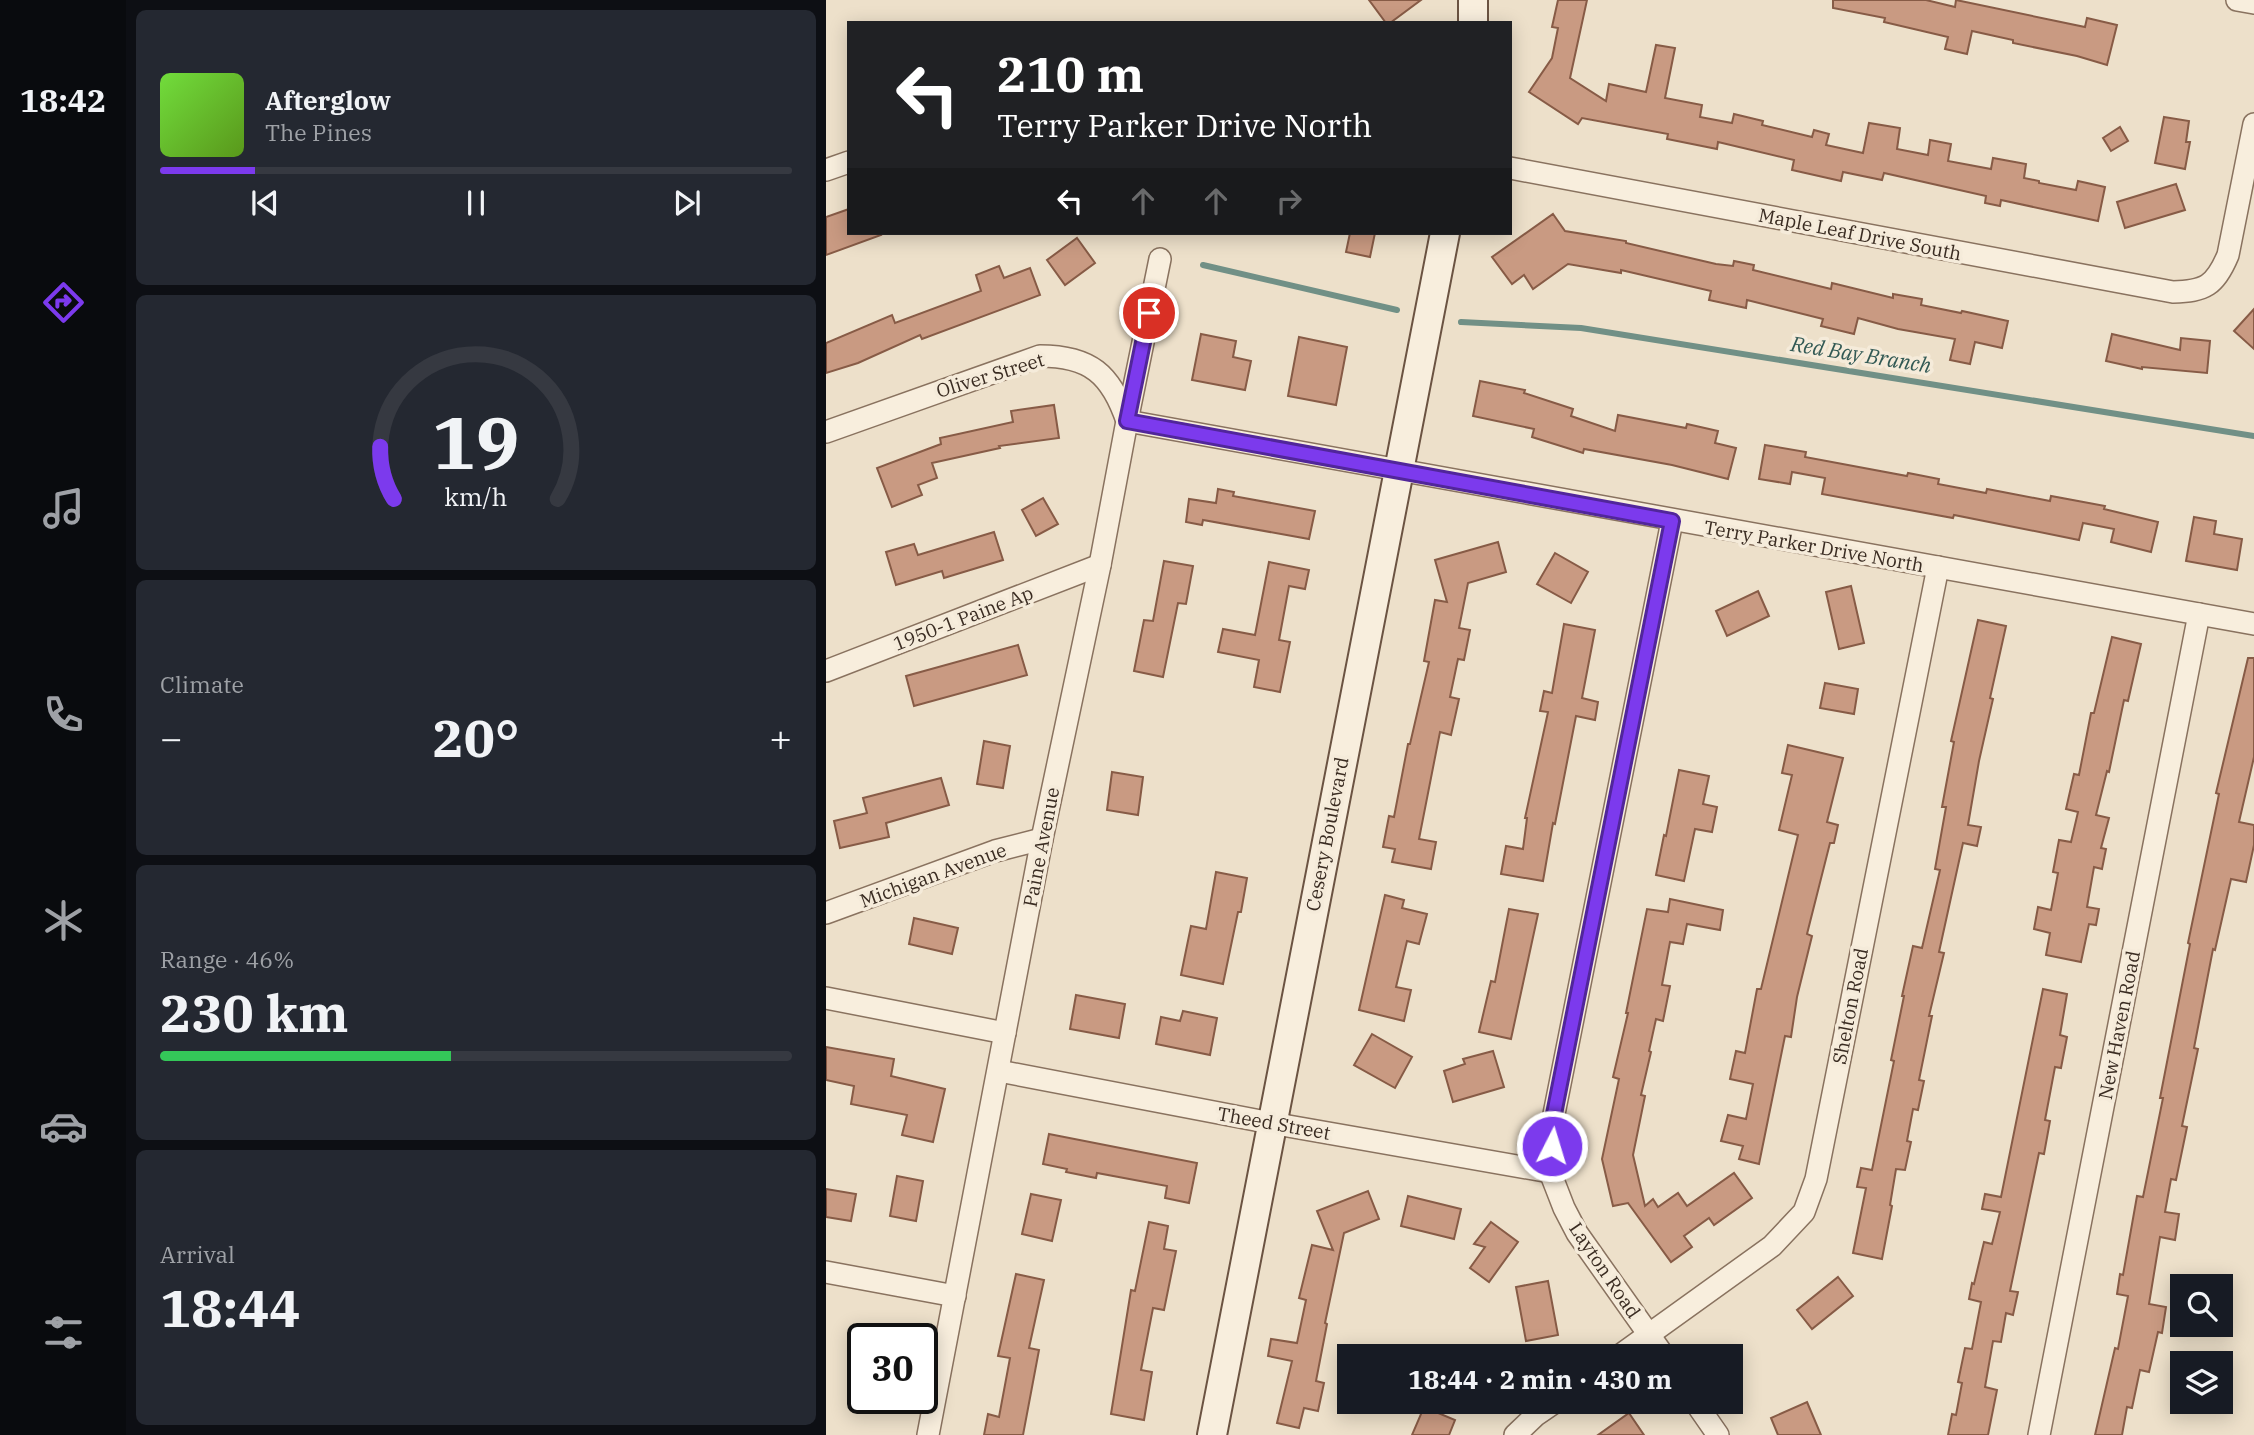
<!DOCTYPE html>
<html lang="en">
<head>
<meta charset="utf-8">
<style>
  body { margin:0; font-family:"IBM Plex Serif",serif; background:#242831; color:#f1f3f6; height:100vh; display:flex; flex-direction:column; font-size:26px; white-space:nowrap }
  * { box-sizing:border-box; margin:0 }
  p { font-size:23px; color:#9ea1a6 }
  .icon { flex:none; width:38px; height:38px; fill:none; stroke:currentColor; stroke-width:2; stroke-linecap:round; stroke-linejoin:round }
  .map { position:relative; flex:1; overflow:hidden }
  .panel { display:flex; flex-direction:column; gap:10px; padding:10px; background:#0d0f14; width:700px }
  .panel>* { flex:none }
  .banner { position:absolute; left:21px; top:21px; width:665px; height:214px; border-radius:0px; box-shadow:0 4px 18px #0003; background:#202124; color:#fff; overflow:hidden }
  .buttons { position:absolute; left:1344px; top:1274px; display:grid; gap:14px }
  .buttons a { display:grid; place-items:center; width:63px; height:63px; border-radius:0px; background:#171b24; box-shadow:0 4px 18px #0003; font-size:35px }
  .speed { position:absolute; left:21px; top:1323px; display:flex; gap:14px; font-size:35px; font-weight:700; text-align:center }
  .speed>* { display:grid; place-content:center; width:91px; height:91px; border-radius:50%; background:#171b24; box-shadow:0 4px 18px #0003; line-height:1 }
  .speed .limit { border:4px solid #111; border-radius:10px; background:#fff; color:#111 }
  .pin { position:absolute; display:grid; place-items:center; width:60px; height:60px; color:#fff; margin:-30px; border:4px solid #fff; border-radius:50%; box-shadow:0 2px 7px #0007 }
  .me { position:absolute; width:77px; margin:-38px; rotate:5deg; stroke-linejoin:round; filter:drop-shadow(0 0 5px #0008) }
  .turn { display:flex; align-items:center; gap:24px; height:147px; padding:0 35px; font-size:32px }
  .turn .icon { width:91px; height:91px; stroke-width:2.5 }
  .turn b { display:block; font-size:49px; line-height:60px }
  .lanes { display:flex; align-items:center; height:66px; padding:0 35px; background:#0003; justify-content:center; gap:35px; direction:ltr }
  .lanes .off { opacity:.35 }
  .big { font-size:52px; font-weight:700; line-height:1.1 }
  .panel .card { flex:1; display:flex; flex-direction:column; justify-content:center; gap:10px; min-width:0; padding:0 24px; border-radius:10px; background:#242831 }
  .panel .dial { align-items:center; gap:0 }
  .dial svg { height:182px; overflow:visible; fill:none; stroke:#363941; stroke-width:7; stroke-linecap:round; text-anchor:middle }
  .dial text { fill:#f1f3f6; stroke:none }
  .song { display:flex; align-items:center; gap:21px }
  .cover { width:84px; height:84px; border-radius:10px; background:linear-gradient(135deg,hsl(100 70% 55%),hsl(90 70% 35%)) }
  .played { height:7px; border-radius:4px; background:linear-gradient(90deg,#7c3aed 15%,#363941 15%) }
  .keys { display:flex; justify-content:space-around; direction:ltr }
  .heat { display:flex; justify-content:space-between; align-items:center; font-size:38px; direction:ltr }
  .charge { height:10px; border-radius:5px; background:linear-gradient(90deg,#34c759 46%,#363941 0) }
  .trip { position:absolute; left:511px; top:1344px; width:406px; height:70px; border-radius:0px; background:#171b24; box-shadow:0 4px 18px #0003; font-weight:700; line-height:70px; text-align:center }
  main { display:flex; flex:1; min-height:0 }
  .menu { display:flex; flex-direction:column; width:126px; justify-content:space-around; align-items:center; background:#090b0e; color:#9ea1a6 }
  .menu .icon { width:49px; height:49px }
  .menu .current { color:#7c3aed }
  .menu b { font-size:32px; color:#f1f3f6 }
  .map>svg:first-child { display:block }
</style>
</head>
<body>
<main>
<nav class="menu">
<b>18:42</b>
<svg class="icon current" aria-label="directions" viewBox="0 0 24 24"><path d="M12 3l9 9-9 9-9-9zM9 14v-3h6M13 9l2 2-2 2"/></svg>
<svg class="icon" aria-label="music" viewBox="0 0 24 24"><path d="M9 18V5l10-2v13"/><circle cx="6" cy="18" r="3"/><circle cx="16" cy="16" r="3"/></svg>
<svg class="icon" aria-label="phone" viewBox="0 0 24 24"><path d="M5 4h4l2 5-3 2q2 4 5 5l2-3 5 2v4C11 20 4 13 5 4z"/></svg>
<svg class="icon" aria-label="climate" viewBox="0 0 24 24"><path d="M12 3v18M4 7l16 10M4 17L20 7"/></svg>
<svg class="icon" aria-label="car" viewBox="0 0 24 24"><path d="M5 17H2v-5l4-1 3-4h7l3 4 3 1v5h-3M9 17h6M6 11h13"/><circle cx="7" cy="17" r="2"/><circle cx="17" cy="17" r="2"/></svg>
<svg class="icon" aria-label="filters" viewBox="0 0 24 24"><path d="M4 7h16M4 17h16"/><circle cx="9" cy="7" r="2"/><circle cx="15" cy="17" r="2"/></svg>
</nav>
<section class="panel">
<div class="card">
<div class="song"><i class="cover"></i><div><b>Afterglow</b><p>The Pines</p></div></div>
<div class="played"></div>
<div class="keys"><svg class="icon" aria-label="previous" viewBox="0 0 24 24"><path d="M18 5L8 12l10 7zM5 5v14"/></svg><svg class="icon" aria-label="pause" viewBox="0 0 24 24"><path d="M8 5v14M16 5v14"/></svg><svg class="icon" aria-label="next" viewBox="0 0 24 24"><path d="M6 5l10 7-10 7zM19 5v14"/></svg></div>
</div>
<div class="card dial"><svg viewBox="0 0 100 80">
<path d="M14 69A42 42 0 1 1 86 69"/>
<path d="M14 69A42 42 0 0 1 8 46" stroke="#7c3aed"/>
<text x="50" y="56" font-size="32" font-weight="700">19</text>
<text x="50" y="72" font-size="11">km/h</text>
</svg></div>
<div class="card"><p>Climate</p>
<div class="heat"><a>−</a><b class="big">20°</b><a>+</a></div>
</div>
<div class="card"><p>Range · 46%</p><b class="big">230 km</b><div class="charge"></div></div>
<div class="card"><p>Arrival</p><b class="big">18:44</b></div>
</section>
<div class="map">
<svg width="1428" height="1435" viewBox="0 0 1428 1435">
  <rect width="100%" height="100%" fill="#ede0ca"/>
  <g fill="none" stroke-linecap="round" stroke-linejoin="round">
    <g stroke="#719086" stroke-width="6">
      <path d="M377 265 571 310"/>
      <path d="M635 322 755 328 1428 436"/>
    </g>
  </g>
  <g fill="#c99a82" stroke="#875b46" stroke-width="2">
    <path d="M543 0H595L564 23H560Z"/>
    <path d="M732 0H761L744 78 780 101 783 84 820 92 830 45 849 48 839 98 876 105 874 117 906 123 908 114 937 121 936 125 986 137 988 130 1003 134 1000 145 1037 153 1043 123 1074 128 1071 149 1102 155 1104 140 1125 144 1122 161 1165 169 1167 158 1200 164 1198 178 1213 181V183L1250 190 1252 181 1279 187 1272 221 1175 200 1174 206 1159 203 1160 196 1058 173 1056 180 1017 172 1015 181 966 170 968 160 892 142 891 149 841 139 842 134 756 118 752 124 703 92 726 58 732 28 726 27Z"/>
    <path d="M1007 0H1100L1129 7 1130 0 1259 27 1261 18 1291 25 1281 65 1251 56 1187 43V40L1146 31 1141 54 1119 49 1122 37 1058 22 1059 18 1007 8Z"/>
    <path d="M1338 117 1363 121 1360 142H1364L1359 169 1329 163Z"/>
    <path d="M1294 127 1302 141 1285 151 1277 138Z"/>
    <path d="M1350 184 1359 210 1299 228 1291 202Z"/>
    <path d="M23 209V233H54L55 235 0 255V217Z"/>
    <path d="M727 214 739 231 800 241V243L890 264 907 266 908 261 928 265 927 270 1005 289 1006 283 1067 298V294L1096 299 1095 305 1135 313 1136 311 1182 321 1176 348 1149 342 1144 364 1124 360 1129 339 1072 329 1032 318 1028 334 995 326 997 319 921 300 920 308 883 300 885 291 795 270V273L742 264 707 289 698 275 686 284 666 257Z"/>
    <path d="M524 233H549L544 257 520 252Z"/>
    <path d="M251 238 269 263 239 285 221 260Z"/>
    <path d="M173 266 178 278 204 268 214 295 96 339 94 335 32 363 0 373V343L66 315 69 323 155 291 150 275Z"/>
    <path d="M1428 309V349L1408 331Z"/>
    <path d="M375 334 410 341 407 357 425 361 419 390 366 380Z"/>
    <path d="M1286 334 1354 350 1355 338 1384 341 1381 373 1316 367V369L1280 361Z"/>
    <path d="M473 337 521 347 510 405 462 396Z"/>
    <path d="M654 381 699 390 698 393 747 409 745 416 789 431 792 415 860 428 861 424 892 431 889 443 910 448 902 479 846 465 758 449 757 453 706 437 708 429 647 416Z"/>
    <path d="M228 405 233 438 173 446 174 448 106 463 111 478 92 485 96 495 66 507 51 468 115 444 114 438 187 422 185 411Z"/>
    <path d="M939 445 980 452 979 457 1081 476 1082 473 1113 479 1112 484 1160 493 1161 489 1224 501 1225 496 1279 506 1278 509 1332 522 1325 552 1285 542 1288 529 1257 523 1253 540 1128 515 1127 518 996 494 999 478 966 472 964 484 933 479Z"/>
    <path d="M392 489 408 492 407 496 489 511 483 539 377 520 376 525 360 522 363 499 390 503Z"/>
    <path d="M217 498 232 524 210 536 196 510Z"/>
    <path d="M1368 517 1390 521 1388 534 1416 539 1411 570 1360 561Z"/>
    <path d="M168 532 177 560 118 578 116 571 70 585 60 552 88 544 92 555Z"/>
    <path d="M672 542 680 572 642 583 633 628 644 630 638 660 632 659 624 697 633 699 625 735 614 732 593 839 610 842 605 869 566 862 569 849 557 847 563 816 568 817 582 744H584L603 662 598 661 609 600 621 602 609 560Z"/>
    <path d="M729 553 762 572 745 603 711 584Z"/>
    <path d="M338 561 367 566 360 604 352 603 337 677 308 671 318 620 327 621Z"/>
    <path d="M443 562 483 570 479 589 463 586 453 640 464 642 454 692 428 687 433 660 392 652 397 629 429 635Z"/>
    <path d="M1025 586 1038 643 1013 649 1000 592Z"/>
    <path d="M932 591 943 616 901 636 890 611Z"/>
    <path d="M1152 620 1180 626 1164 698 1167 699 1153 761 1142 825 1155 827 1151 846 1137 843 1113 952 1118 953 1103 1016H1106L1093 1080 1098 1081 1092 1110 1087 1109 1081 1141 1085 1142 1079 1170 1070 1169 1064 1205 1066 1206 1056 1259 1027 1253 1040 1188 1031 1187 1035 1168 1046 1170 1068 1061 1065 1060 1078 996H1076L1087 946 1096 948 1114 870 1109 869 1120 807H1116L1128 742 1125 741Z"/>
    <path d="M738 624 769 630 756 698 772 702 769 720 750 716 729 824 727 823 717 881 675 874 680 846 697 849 701 818H699L722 712 714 711 718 691 726 693Z"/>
    <path d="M1286 637 1315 644 1302 701 1298 700 1283 772 1281 771 1270 815 1283 818 1275 848 1280 849 1276 869 1268 867 1261 907 1273 909 1270 925 1263 924 1255 962 1220 955 1224 933 1208 929 1212 907 1225 910 1232 873 1227 872 1233 840 1245 842 1252 812 1240 809 1248 774 1253 775 1265 713H1268Z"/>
    <path d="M192 645 201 675 88 706 80 676Z"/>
    <path d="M1422 658H1428V757L1413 822 1428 825V845L1420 882 1405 879 1389 950 1387 949 1368 1048 1372 1049 1356 1126 1361 1127 1350 1180 1345 1179 1339 1212 1353 1214 1349 1240 1334 1237 1323 1304 1340 1307 1336 1333 1332 1332 1323 1372 1314 1370 1306 1408 1301 1407 1296 1435H1269L1289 1348 1292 1349 1302 1296 1291 1294 1294 1274 1297 1275 1311 1196 1317 1197 1337 1098H1334L1364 944 1362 943 1393 794 1390 793Z"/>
    <path d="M999 683 1032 689 1028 714 994 708Z"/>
    <path d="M158 741 184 746 177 788 151 784Z"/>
    <path d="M962 745 1017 758 1001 822 1012 825 1008 843H1004L981 934 986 936 971 997 965 1037 959 1036 933 1164 913 1159 917 1146 895 1141 902 1115 920 1119 927 1084 904 1079 910 1051 919 1053 931 989H935L972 835 953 830 966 775 956 773Z"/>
    <path d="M853 770 883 776 877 804 891 807 886 832 869 829 858 881 830 875 838 835 840 836Z"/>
    <path d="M286 772 317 777 312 815 281 810Z"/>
    <path d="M115 778 123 805 60 823 63 837 14 848 8 821 41 813 37 798Z"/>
    <path d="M390 872 421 878 415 912H412L397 984 355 975 365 926 380 929Z"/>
    <path d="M559 895 578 900 576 908 601 914 593 944 581 941 570 987 585 990 578 1021 533 1010Z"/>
    <path d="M844 899 897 910 894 930 861 924 857 944 844 942 836 985 844 986 837 1021 830 1019 823 1051 825 1052 815 1095 819 1096 807 1155 819 1206 827 1199 832 1207 852 1193 861 1206 908 1173 926 1198 888 1225 883 1218 858 1236 866 1247 845 1262 802 1203 787 1206 776 1159 793 1079 787 1077 802 1013H800L821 909 842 912Z"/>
    <path d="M683 909 712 914 685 1039 653 1032 665 981 669 982Z"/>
    <path d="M88 918 132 928 126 954 83 944Z"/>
    <path d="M1217 989 1241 994 1234 1035 1241 1037 1235 1068 1229 1067 1219 1120 1224 1121 1218 1154 1213 1153 1184 1291 1192 1292 1187 1315 1180 1313 1175 1342 1167 1341 1159 1387 1171 1390 1162 1435H1122L1126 1414 1130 1415 1136 1383 1132 1382 1139 1348 1146 1349 1155 1302 1143 1299 1146 1283 1148 1284 1158 1242 1166 1244 1174 1212 1156 1209 1159 1194 1175 1197Z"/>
    <path d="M250 995 299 1004 293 1038 244 1029Z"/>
    <path d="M357 1011 391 1018 384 1055 330 1044 335 1017 354 1021Z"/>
    <path d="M546 1034 586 1057 569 1088 528 1065Z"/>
    <path d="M0 1047 68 1059 65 1076 119 1089 107 1142 76 1135 81 1115 25 1104 28 1086 0 1080Z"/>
    <path d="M667 1051 678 1087 627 1102 618 1071 639 1064 637 1059Z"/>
    <path d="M223 1134 371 1163 363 1203 339 1198 341 1186 271 1173 270 1178 240 1172 241 1169 217 1164Z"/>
    <path d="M71 1176 97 1181 90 1221 64 1216Z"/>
    <path d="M0 1189 30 1194 25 1221 0 1217Z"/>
    <path d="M542 1191 553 1219 518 1233 499 1323 501 1324 490 1381 498 1383 492 1411 478 1408 473 1428 451 1423 466 1361 442 1356 445 1339 471 1343 480 1300 473 1298 486 1245 507 1250 491 1211Z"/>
    <path d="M205 1194 235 1200 226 1241 196 1234Z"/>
    <path d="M582 1196 635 1209 628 1239 575 1226Z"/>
    <path d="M323 1222 342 1226 338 1249 350 1251 338 1310 327 1308 315 1370 326 1372 318 1420 285 1414 305 1290 309 1291Z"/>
    <path d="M665 1222 692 1242 663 1282 644 1268 659 1247 648 1244Z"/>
    <path d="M190 1274 218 1280 203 1348 213 1350 197 1435H158L162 1414 173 1417 184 1358 172 1356Z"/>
    <path d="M1012 1277 1027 1296 986 1329 971 1310Z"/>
    <path d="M722 1281 732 1335 700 1341 690 1287Z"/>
    <path d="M981 1402 995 1435H952L945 1418Z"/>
    <path d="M598 1407 629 1420 623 1435H586Z"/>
    <path d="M803 1413 818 1435H772Z"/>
  </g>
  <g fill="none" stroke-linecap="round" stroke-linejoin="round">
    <defs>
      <g id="minor">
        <path d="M1411 0 1428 3"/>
        <path d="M684 168 1347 292C1379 291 1389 286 1402 255L1428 124"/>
        <path d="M0 170 23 162"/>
        <path d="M0 432 214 356C264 356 285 374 301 421L1428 624"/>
        <path d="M0 671 274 565"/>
        <path d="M0 913 169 851 216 839"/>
        <path d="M0 998 179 1033"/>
        <path d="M173 1071 445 1123 724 1172"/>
        <path d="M0 1272 129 1296"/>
        <path d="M793 1356 946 1246 978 1212 990 1179 1112 567"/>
        <path d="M838 1356 751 1233 738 1208 724 1172 727 1119 846 521"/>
        <path d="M869 1402 892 1435"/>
        <path d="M102 1435 216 839 274 565 301 421 334 259"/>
        <path d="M689 1435 710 1415 729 1402"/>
        <path d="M1213 1435 1373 614"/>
      </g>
      <g id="secondary">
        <path d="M647 23V0"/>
        <path d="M386 1435 619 233"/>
      </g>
    </defs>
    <use href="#minor" stroke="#89725f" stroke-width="24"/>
    <use href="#secondary" stroke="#6b5342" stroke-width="32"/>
    <use href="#minor" stroke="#f8eedd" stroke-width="21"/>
    <use href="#secondary" stroke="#f8eedd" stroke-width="28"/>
  </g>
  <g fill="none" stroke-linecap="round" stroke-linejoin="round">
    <defs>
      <path id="route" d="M323 313 301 421 846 521 727 1119 726 1146"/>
    </defs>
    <use href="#route" stroke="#51269a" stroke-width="18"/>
    <use href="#route" stroke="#7c3aed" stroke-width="12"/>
  </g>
  <g text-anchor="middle" stroke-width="7" stroke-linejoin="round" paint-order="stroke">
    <g font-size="19" fill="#3a2c22" stroke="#f5ebda">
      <text transform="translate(1034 234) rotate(11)" y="7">Maple Leaf Drive South</text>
      <text transform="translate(164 375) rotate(-17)" y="7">Oliver Street</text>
      <text transform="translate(988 546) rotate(10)" y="7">Terry Parker Drive North</text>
      <text transform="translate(137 618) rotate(-21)" y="7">1950-1 Paine Ap</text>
      <text transform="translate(501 834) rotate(-79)" y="7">Cesery Boulevard</text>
      <text transform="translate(215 847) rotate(-79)" y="7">Paine Avenue</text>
      <text transform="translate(107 875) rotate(-20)" y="7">Michigan Avenue</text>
      <text transform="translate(1024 1006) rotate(-79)" y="7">Shelton Road</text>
      <text transform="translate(1293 1025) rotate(-79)" y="7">New Haven Road</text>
      <text transform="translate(448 1123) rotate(10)" y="7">Theed Street</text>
      <text transform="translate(779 1270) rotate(56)" y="7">Layton Road</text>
    </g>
    <g font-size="21" font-style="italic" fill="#325954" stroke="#f5ebda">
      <text transform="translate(1035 355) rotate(9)" y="7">Red Bay Branch</text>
    </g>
  </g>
</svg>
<div class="buttons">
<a><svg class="icon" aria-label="search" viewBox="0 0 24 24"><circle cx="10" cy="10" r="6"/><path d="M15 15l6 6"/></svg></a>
<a><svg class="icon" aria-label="layers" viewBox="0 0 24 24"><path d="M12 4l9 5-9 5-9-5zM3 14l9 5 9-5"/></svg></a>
</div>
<div class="speed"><div class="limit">30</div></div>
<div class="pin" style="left:323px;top:313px;background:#d93025"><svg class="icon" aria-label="arrive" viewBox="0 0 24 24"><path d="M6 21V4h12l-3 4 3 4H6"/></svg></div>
<svg class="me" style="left:726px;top:1146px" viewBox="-20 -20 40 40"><circle r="17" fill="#7c3aed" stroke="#fff" stroke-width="3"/><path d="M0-11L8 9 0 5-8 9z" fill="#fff"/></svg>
<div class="trip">18:44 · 2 min · 430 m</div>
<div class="banner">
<div class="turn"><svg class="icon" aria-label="left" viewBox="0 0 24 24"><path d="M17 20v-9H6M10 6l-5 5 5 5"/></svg><div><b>210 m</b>Terry Parker Drive North</div></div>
<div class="lanes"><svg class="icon" aria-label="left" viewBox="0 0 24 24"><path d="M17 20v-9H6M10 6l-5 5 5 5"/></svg><svg class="icon off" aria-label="ahead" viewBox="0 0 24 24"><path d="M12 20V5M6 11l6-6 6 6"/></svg><svg class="icon off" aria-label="ahead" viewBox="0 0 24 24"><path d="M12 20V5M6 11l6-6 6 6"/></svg><svg class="icon off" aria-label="right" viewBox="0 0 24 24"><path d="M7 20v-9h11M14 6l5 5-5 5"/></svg></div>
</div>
</div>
</main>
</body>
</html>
